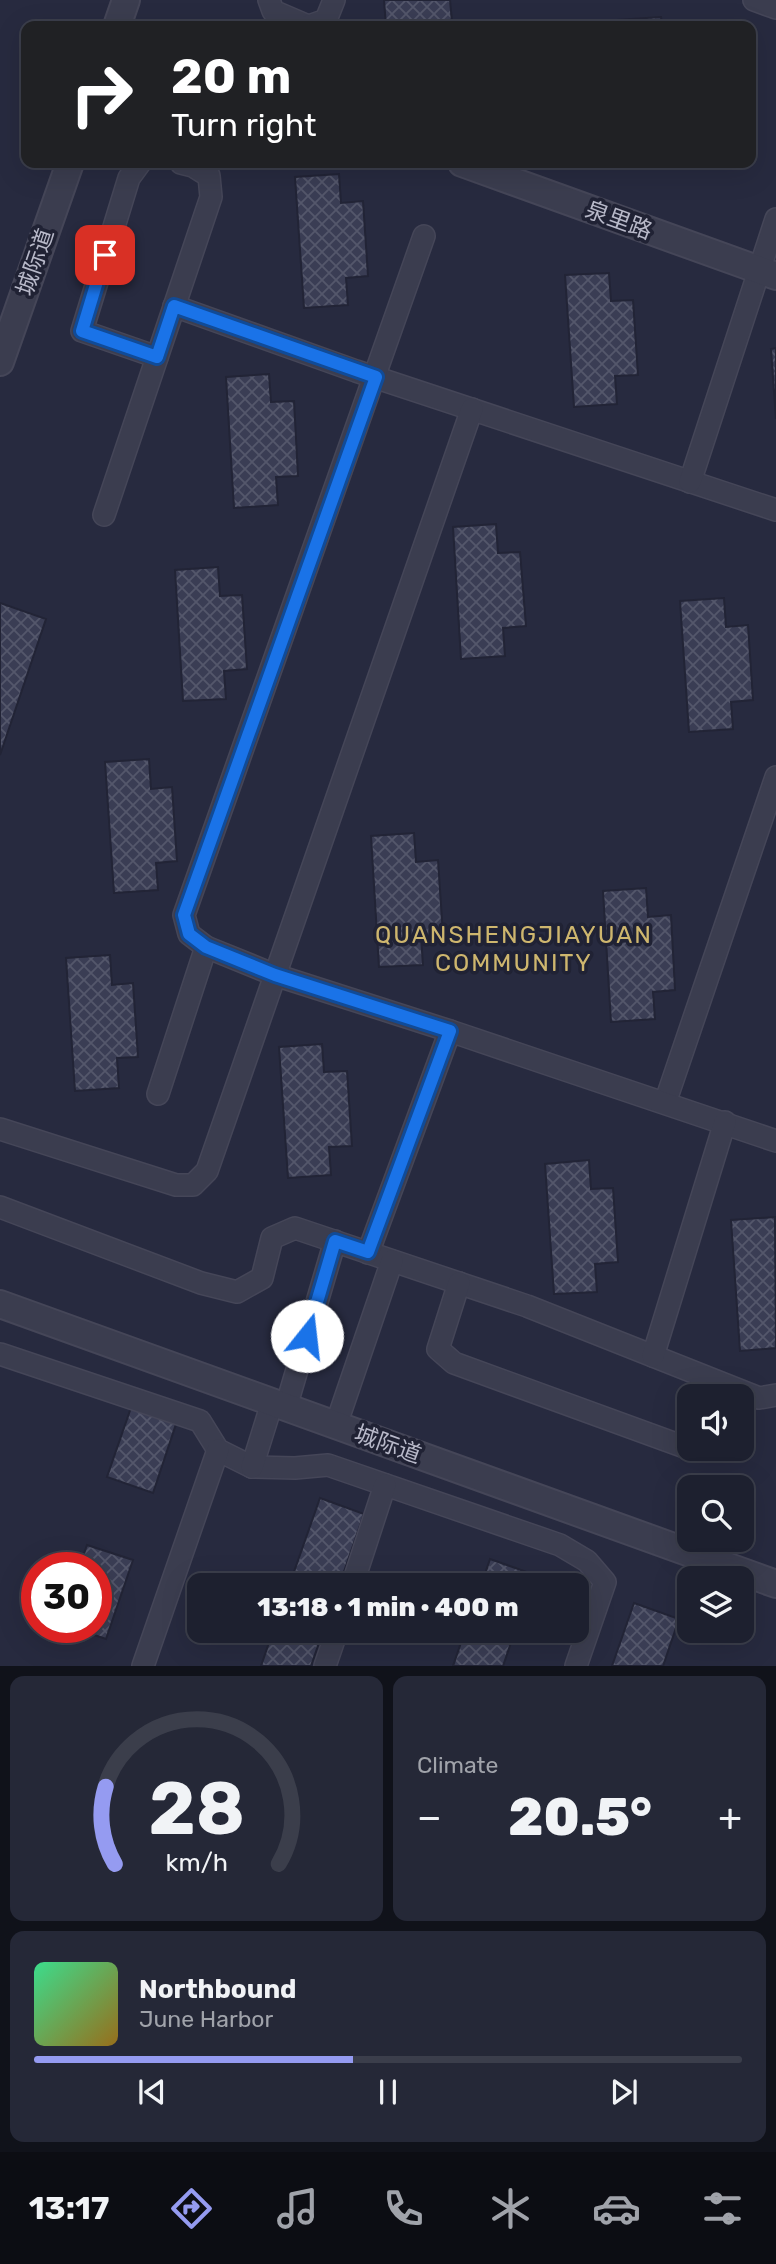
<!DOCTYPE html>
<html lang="en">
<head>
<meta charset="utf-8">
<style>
  body { margin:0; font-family:Rubik,"Noto Sans SC",sans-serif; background:#252837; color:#f1f3f6; height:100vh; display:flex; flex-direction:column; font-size:26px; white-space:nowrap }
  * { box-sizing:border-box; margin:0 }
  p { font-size:23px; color:#a0a3aa }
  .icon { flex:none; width:38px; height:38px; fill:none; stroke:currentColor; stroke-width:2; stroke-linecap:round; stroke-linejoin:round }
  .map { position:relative; height:1666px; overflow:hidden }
  .details { display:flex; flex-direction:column; gap:10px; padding:10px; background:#10121a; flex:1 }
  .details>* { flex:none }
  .top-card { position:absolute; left:21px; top:21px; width:735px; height:147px; border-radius:14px; box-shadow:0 7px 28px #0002,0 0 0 2px #3b3e4b; background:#202124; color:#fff; overflow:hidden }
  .tools { position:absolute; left:677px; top:1384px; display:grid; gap:14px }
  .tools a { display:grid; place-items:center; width:77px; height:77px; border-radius:14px; background:#1d202f; box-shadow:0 7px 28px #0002,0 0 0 2px #3b3e4b; font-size:35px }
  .speed { position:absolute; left:21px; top:1552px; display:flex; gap:14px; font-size:35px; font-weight:700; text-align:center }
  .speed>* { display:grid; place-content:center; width:91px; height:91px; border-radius:50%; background:#1d202f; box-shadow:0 7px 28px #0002,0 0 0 2px #3b3e4b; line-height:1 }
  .speed .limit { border:10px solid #d22; background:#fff; color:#111 }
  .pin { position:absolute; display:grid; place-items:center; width:60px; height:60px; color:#fff; margin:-30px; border-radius:14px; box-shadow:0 4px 10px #0006 }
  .me { position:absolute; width:77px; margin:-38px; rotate:16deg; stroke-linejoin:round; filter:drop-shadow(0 0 5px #0008) }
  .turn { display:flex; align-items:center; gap:24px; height:147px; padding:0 35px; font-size:32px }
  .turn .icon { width:91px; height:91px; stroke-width:2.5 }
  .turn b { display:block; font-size:49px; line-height:60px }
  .big { font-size:52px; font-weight:800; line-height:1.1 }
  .details .tile { flex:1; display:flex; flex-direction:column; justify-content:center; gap:10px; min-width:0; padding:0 24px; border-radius:14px; background:#252837 }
  .details .dial { align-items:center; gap:0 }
  .dial svg { height:182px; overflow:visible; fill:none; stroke:#3b3e4b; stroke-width:7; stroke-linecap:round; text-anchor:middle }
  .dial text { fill:#f1f3f6; stroke:none }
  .song { display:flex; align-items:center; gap:21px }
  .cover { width:84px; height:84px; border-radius:10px; background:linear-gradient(135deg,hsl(150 70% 55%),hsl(40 70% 35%)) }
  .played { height:7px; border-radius:4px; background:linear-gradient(90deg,#959bf1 45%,#3b3e4b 45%) }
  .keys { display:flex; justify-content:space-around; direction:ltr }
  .heat { display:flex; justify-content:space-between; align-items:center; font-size:38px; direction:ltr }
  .details .tiles { flex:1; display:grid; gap:10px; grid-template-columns:1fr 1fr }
  .tile:last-child { grid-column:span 2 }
  .trip { position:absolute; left:187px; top:1573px; width:402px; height:70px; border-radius:14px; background:#1d202f; box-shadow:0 7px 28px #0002,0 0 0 2px #3b3e4b; font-weight:800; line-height:70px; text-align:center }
  .tabs { display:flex; height:112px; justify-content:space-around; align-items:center; background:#0c0d13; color:#a0a3aa }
  .tabs .icon { width:49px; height:49px }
  .tabs .selected { color:#959bf1 }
  .tabs b { font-size:32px; color:#f1f3f6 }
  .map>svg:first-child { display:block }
</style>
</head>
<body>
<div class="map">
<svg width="776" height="1666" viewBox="0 0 776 1666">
  <defs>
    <pattern id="building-cross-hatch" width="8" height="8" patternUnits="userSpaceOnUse" patternTransform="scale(1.75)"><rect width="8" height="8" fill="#3a3d54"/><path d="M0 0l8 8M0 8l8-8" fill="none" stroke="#54576b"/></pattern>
  </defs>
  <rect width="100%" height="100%" fill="#272a3f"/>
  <g fill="url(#building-cross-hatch)" stroke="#222436" stroke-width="2">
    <path d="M384 0H450L452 22 429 24 430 26H386Z"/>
    <path d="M661 17 662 26H619L618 20Z"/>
    <path d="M339 174 341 203 363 201 368 276 346 278 348 305 304 308 295 177Z"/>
    <path d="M609 273 611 301 633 300 638 375 615 376 617 404 574 407 565 275Z"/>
    <path d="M776 348V419L771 349Z"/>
    <path d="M269 374 271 402 294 401 298 476 276 477 278 505 234 508 226 377Z"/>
    <path d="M496 524 498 553 520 552 526 626 503 628 505 656 461 659 453 527Z"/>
    <path d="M218 567 220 596 242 595 247 669 224 671 226 699 183 701 175 570Z"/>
    <path d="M724 598 726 627 748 625 753 700 731 702 733 729 689 732 680 601Z"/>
    <path d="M0 603 46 619 0 755Z"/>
    <path d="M149 759 151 789 172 787 177 861 156 863 158 890 114 893 105 762Z"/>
    <path d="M414 833 416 862 438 860 443 935 421 937 423 965 379 967 371 836Z"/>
    <path d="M646 888 648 917 671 915 675 990 653 992 655 1019 611 1022 603 891Z"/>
    <path d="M110 955 112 985 133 983 138 1057 117 1058 119 1088 75 1091 66 958Z"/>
    <path d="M322 1044 324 1072 347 1071 352 1146 329 1147 331 1175 288 1178 279 1047Z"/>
    <path d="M589 1160 591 1189 613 1188 618 1262 595 1264 597 1292 554 1294 545 1164Z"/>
    <path d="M775 1217 776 1348 740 1351 731 1220Z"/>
    <path d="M134 1399 179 1415 153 1493 107 1477Z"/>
    <path d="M320 1498 364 1514 339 1586H289Z"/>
    <path d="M87 1545 133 1560 106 1639 74 1628H96V1568H79Z"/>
    <path d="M490 1559 535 1575 531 1586H481Z"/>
    <path d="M634 1603 679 1619 663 1666H612Z"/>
    <path d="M273 1631H323L311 1666H261Z"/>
    <path d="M465 1631H515L503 1666H453Z"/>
  </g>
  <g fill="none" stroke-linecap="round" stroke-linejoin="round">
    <defs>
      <g id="minor">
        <path d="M269 0 273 11 308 26"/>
        <path d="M754 0 776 8"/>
        <path d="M309 26 326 20 334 0"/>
        <path d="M140 163 129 178 82 331 157 357"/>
        <path d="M174 306 356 371 776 510"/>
        <path d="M690 482 776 219"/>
        <path d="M104 515 211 197 209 176 193 166 181 163"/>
        <path d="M206 947 275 975 450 1031"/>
        <path d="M158 1094 206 947 189 934 184 915 424 236"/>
        <path d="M665 1103 776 777"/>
        <path d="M0 1129 176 1185H193L207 1171 472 409"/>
        <path d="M0 1207 201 1283 237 1292 262 1278 272 1238 295 1228 527 1306 759 1398 776 1395"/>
        <path d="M368 1253 450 1031 776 1141"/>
        <path d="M459 1283 438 1349 454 1363 690 1449"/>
        <path d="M0 1354 200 1421 218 1450 252 1467 295 1468 328 1465 560 1545 587 1561 605 1582 576 1666"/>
        <path d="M653 1356 725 1122"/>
        <path d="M286 1407 335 1241"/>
        <path d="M336 1425 392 1261"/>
        <path d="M252 1467 272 1403"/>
        <path d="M352 1586 385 1485"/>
        <path d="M143 1666 218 1450"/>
        <path d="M325 1666 337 1631"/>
      </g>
      <g id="tertiary">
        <path d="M117 26 126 0"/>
        <path d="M462 163 776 276"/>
        <path d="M0 362 70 163"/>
        <path d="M0 1304 776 1584"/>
      </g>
    </defs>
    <use href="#minor" stroke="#454658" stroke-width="24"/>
    <use href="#tertiary" stroke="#454658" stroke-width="30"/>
    <use href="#minor" stroke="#3b3d4f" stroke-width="21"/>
    <use href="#tertiary" stroke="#3b3d4f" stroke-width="26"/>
  </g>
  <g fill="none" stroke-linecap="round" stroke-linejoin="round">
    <defs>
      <path id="route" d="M105 255 82 331 157 357 174 306 376 377 184 915 189 934 206 947 275 975 450 1031 368 1252 335 1241 307 1336"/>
    </defs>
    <use href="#route" stroke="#114b97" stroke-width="18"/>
    <use href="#route" stroke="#1a73e8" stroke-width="12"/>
  </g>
  <g text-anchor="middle" stroke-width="7" stroke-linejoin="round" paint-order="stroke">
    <g font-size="23" fill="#b8b9c9" stroke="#202234">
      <text transform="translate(619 220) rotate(20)" y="8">泉里路</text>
      <text transform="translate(35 262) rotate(-71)" y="8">城际道</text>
      <text transform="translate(388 1444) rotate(20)" y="8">城际道</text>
    </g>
    <g font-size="24" letter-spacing="2" fill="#ceb66e" stroke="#202234">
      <text x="514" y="943">QUANSHENGJIAYUAN<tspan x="514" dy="28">COMMUNITY</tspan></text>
    </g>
  </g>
</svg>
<div class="tools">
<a><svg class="icon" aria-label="sound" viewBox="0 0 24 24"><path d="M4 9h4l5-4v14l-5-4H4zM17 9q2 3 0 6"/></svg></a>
<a><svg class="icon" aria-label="search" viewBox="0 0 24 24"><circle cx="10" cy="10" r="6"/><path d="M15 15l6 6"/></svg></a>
<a><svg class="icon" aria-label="layers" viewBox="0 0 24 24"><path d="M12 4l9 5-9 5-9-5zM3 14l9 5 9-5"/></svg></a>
</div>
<div class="speed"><div class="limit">30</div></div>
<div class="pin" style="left:105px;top:255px;background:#d93025"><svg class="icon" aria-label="arrive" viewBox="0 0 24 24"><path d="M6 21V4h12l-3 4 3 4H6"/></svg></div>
<svg class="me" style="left:307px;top:1336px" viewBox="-20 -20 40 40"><circle r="19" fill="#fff"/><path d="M0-13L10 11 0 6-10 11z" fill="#1a73e8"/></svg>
<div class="trip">13:18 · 1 min · 400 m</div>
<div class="top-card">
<div class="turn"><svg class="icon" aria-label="right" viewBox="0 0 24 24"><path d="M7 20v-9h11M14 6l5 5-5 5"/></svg><div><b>20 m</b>Turn right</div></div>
</div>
</div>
<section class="details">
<div class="tiles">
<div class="tile dial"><svg viewBox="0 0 100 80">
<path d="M14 69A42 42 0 1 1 86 69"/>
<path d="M14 69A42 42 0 0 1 10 35" stroke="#959bf1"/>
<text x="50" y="56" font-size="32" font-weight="700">28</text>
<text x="50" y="72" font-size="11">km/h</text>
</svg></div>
<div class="tile"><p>Climate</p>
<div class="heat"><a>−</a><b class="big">20.5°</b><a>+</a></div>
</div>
<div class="tile">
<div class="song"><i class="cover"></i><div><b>Northbound</b><p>June Harbor</p></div></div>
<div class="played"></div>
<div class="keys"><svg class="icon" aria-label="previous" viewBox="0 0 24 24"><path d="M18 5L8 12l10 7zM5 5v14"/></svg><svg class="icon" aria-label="pause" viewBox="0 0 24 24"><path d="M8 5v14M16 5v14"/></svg><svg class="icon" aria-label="next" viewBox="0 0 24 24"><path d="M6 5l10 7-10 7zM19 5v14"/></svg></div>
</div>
</div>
</section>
<nav class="tabs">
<b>13:17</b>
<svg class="icon selected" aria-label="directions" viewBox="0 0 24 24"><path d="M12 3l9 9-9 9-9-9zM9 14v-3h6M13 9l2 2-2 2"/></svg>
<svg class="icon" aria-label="music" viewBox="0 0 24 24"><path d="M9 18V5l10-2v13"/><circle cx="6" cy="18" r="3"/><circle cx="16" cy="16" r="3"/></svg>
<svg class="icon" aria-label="phone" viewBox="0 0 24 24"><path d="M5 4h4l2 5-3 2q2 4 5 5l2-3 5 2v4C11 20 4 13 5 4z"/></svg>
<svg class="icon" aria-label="climate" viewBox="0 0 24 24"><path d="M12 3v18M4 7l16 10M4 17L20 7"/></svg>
<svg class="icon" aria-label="car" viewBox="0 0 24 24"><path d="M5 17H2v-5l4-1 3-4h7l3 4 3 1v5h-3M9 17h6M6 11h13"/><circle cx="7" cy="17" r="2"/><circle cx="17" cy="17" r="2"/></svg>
<svg class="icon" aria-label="filters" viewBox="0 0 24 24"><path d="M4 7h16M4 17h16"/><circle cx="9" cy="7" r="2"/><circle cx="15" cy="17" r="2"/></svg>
</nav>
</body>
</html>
